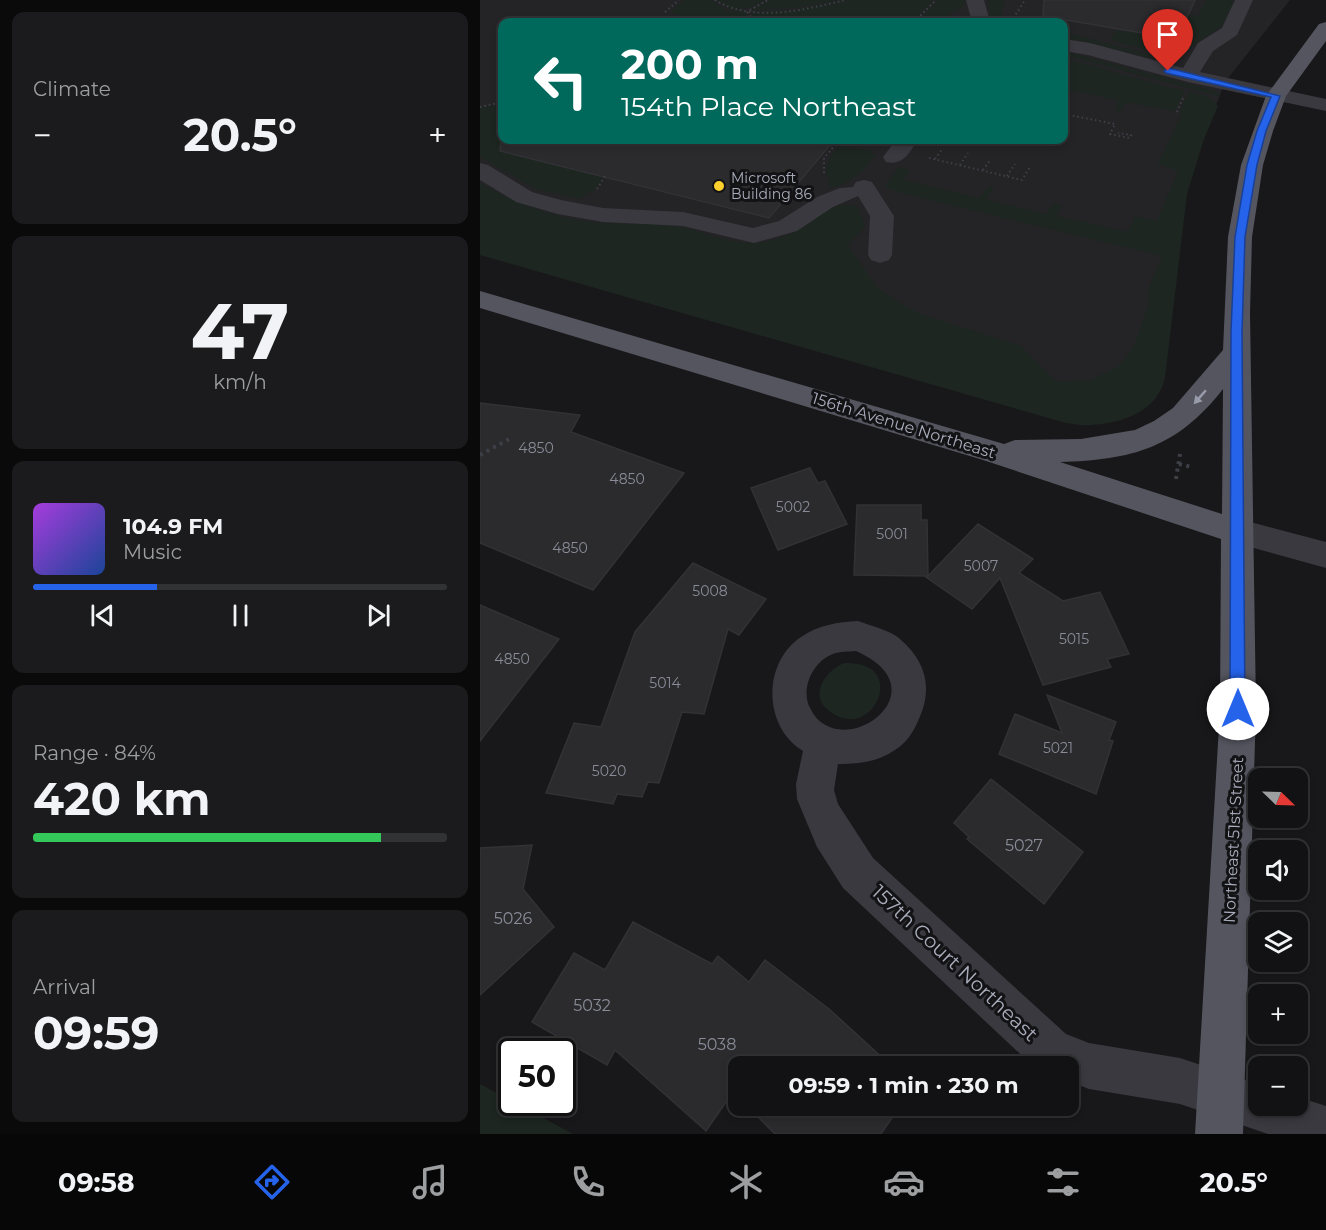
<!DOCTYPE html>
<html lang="en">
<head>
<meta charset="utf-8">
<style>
  body { margin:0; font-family:Montserrat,sans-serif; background:#1b1b1d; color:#f1f3f6; height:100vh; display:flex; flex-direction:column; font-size:22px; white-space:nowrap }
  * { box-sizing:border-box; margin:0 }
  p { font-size:20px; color:#9c9ea0 }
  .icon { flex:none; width:33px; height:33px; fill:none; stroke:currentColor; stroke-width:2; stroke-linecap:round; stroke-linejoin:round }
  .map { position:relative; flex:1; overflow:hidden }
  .side { display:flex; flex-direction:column; gap:12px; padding:12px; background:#0a0a0b; width:480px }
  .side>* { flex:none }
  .hud { position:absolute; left:18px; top:18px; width:570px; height:126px; border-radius:12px; box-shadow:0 3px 9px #0003,0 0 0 2px #313234; background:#00695c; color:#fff; overflow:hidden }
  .needle { width:39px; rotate:113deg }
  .tools { position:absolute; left:768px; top:768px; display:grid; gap:12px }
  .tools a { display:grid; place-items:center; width:60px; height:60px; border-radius:12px; background:#121214; box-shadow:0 3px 9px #0003,0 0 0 2px #313234; font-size:30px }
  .speed { position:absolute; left:18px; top:1038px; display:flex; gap:12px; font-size:30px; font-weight:700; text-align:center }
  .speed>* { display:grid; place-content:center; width:78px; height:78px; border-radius:50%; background:#121214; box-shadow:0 3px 9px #0003,0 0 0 2px #313234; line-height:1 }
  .speed .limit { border:3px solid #111; border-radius:9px; background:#fff; color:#111 }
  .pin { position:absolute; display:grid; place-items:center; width:51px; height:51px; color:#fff; margin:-62px -26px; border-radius:50% 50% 50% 0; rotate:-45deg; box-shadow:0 0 6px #0007 }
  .pin .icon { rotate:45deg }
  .me { position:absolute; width:66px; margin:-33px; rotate:0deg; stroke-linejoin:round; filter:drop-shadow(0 0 4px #0008) }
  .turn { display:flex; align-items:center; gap:21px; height:126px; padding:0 24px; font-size:27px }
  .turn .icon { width:78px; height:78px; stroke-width:2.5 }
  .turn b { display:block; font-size:42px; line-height:51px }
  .big { font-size:45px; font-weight:700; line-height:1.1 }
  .side .tile { flex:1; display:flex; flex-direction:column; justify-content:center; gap:9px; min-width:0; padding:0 21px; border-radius:12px; background:#1b1b1d }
  .side .dial { align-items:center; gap:0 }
  .dial b { font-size:78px; line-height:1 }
  .song { display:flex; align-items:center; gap:18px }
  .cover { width:72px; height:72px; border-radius:9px; background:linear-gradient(135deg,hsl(280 70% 55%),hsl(220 70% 35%)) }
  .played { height:6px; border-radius:3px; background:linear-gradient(90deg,#2563eb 30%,#313234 30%) }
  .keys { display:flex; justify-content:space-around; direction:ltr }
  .heat { display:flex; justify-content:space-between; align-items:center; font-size:33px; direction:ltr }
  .charge { height:9px; border-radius:4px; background:linear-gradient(90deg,#34c759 84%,#313234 0) }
  .trip { position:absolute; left:248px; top:1056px; width:351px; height:60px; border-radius:12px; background:#121214; box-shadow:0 3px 9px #0003,0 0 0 2px #313234; font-weight:700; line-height:60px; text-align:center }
  .menu { display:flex; height:96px; justify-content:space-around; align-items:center; background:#070708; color:#9c9ea0 }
  .menu .icon { width:42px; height:42px }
  .menu .selected { color:#2563eb }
  .menu b { font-size:27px; color:#f1f3f6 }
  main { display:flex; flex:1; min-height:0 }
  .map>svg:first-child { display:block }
</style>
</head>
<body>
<main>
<section class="side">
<div class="tile"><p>Climate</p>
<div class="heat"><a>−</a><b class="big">20.5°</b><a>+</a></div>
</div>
<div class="tile dial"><b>47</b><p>km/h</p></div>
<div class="tile">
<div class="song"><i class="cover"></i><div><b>104.9 FM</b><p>Music</p></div></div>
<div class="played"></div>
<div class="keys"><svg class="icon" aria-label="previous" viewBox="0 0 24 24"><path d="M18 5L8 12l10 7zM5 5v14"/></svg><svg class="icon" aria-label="pause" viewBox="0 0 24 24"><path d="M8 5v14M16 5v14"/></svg><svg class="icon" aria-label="next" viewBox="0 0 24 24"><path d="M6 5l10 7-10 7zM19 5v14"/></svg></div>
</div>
<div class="tile"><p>Range · 84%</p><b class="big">420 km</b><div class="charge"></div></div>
<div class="tile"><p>Arrival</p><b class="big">09:59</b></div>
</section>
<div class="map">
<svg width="846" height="1134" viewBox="0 0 846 1134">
  <rect width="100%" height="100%" fill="#18181a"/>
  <path fill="#242427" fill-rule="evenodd" d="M0 0H810L745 82 701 195 652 412 0 252ZM22 22H584V140H22Z"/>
  <g fill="#1d2620">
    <path d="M204 0H232L246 10 265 12 272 22H236L189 13Z"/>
    <path d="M237 0H285C268 10 253 15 237 0Z"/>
    <path d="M290 0H361L314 8 271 10Z"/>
    <path d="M368 0H454L432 22H277L270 12 314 10Z"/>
    <path d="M458 0H485L484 6 457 22H437Z"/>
    <path d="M507 0H524L525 5 521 10 522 15 528 18 525 22 512 21Z"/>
    <path d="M726 0H754L741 27 714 44 701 59 630 40 636 30 697 39 708 15 718 16Z"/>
    <path d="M584 32 696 61 694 64 611 43 584 38Z"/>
    <path d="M584 51 734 91 742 97 584 55Z"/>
    <path d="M584 58 688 87 705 90 694 111 646 102 641 111H635L638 100 584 89Z"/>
    <path d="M709 91 727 96 738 106 724 139 707 194 685 378C683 384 681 391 677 396 660 422 614 429 586 423L0 255V183C37 204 78 220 121 223 144 224 167 223 190 225 223 229 255 250 289 241 300 238 313 233 323 227 342 216 355 197 379 208L385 227 368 245 399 290 438 313 541 346 577 382 610 380 638 367 653 348 669 304 668 290 682 256 421 193 406 188V184L419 167 430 170 424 180 499 198 510 185 514 187 507 200 567 214 573 203 582 205 577 216 648 232 655 216 677 221 698 171 678 164 702 113 699 112Z"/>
    <path d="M22 104V140H61L56 144 123 176 116 189 99 199 56 189 0 157V108Z"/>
    <path d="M359 146 393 151 391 154 396 155C384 171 372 183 351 188 342 171 347 159 359 146Z"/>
    <path d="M364 663C430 660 394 742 352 713 327 697 344 672 364 663Z"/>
    <path d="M0 1084 93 1134H0Z"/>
  </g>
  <g fill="#2b2b2e" stroke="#323236" stroke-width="1.5">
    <path d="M564 0H715L697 39 563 16Z"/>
    <path d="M21 140H354L289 218 20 151Z"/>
    <path d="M0 403 100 415 91 432 204 473 113 590 0 543Z"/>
    <path d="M330 468 338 483 345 481 367 524 298 550 271 488Z"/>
    <path d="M377 505H441V520H447L448 576 498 524 553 559 539 573 583 601 620 592 649 654 627 659 631 667 563 685 520 578 492 609 446 577 448 576 374 575Z"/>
    <path d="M213 563 286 599 259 635 248 629 224 714 202 712 179 783 168 782 162 797 137 794 133 804 66 793 94 723 121 727 155 632Z"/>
    <path d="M0 605 79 639 0 741Z"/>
    <path d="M567 695 636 722 629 740 633 741 616 794 519 754 535 714 582 733Z"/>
    <path d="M511 779 603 852 564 904 487 839 489 837 474 823Z"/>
    <path d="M52 845 43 889 74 927 0 995V848Z"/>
    <path d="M153 922 232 964 238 956 269 982 285 960 349 1009 405 1060 401 1066H258V1097L253 1092 226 1131 135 1050 127 1065 52 1022 94 953 125 970Z"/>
    <path d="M267 1106H420L401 1134H295Z"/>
  </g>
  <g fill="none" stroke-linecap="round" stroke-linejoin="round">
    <g stroke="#3e4047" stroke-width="2" stroke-dasharray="1.5 3" stroke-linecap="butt">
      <path d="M235 0C272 23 325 10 365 0"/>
      <path d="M270 10 288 0"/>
      <path d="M185 12 199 0"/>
      <path d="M267 12 274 22"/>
      <path d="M434 22 456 0"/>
      <path d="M531 22 545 0"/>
      <path d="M0 107 22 102"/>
      <path d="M697 112 703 98"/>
      <path d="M584 114 635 124 630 134 650 138 651 135 638 133"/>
      <path d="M449 158 542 180 550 167"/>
      <path d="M455 159 463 148"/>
      <path d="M480 165 488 153"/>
      <path d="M503 170 511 159"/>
      <path d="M344 173V158L355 145"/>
      <path d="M527 176 535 164"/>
      <path d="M117 189 125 176"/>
    </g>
    <g stroke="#3e4047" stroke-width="4" stroke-dasharray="3 4.5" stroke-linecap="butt">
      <path d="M0 455 29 439"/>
      <path d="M699 464 712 467"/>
      <path d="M696 479 700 454"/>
    </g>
    <g fill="#39393f" fill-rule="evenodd">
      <path d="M486 0H504L510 22H492Z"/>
      <path d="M755 0H773L757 35 733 51 720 72 846 99V111L708 82 608 55 584 51V39L610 43 703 68 718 43 742 28Z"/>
      <path d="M416 140H438C429 153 423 166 406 162L403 157Z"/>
      <path d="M0 163 8 165 52 192 81 200 123 208 203 212 273 228 299 221 337 197 360 188 373 187 376 182 384 180 392 182 414 216 412 255 409 260 400 263 391 260 388 255 390 216 378 196 353 207 317 231 274 243 203 226 123 222 78 214 36 202 0 180Z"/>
      <path d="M759 519 846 542V568L748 541 743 532 748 523Z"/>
      <path d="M378 621C391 626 410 630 420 639 447 662 453 690 438 721 433 733 426 743 415 750 398 762 378 764 358 764L354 790 358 804 393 858 586 1034 609 1043 700 1058 778 1084V1106H818V1097L846 1106V1134H788L700 1104 609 1089 588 1081V1066H553L363 888 337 847 317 799 316 784 323 751C283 727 282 663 321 637 338 625 358 622 378 621ZM376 651C467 691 358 767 330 708 320 689 333 661 353 654 360 651 369 652 376 651Z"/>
    </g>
    <path fill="#54555f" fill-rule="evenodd" d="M846 22V41L806 96 793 131 783 165 772 237 770 313 776 709 763 1134H715L740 709 741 539 503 460 0 308V291L524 444 535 440 601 439 655 430 674 421 693 408 743 350 748 237 761 165 786 96 839 24ZM743 389 742 514 580 462C652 460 697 448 743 389Z"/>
  </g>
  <defs><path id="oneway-solid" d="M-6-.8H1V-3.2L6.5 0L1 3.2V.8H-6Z" transform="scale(1.5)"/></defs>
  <use fill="#989ba9" href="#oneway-solid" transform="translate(720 397) rotate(131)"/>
  <path fill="#2563eb" stroke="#184099" stroke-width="1.5" d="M688 68 800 96 786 131 777 165 765 237 762 332 765 709 763 714 758 716 752 714 750 709 751 332 755 237 767 165 777 131 791 97 686 73 684 71Z"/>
  <circle fill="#fdd02d" stroke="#131315" stroke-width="2" cx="239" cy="186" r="6"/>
  <g text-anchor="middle" stroke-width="6" stroke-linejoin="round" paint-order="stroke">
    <g font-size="14" fill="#a9adbb" stroke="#131315" text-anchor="start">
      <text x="251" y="183">Microsoft<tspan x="251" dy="16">Building 86</tspan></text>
    </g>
    <g font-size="14" fill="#898c97">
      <text x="56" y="453">4850</text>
      <text x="147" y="484">4850</text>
      <text x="313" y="512">5002</text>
      <text x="412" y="539">5001</text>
      <text x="90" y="553">4850</text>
      <text x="501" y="571">5007</text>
      <text x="230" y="596">5008</text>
      <text x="594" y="644">5015</text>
      <text x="32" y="664">4850</text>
      <text x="185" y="688">5014</text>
      <text x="578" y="753">5021</text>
      <text x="129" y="776">5020</text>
    </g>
    <g font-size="16" fill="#a9adbb" stroke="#131315">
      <text transform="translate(424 425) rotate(17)" y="6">156th Avenue Northeast</text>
      <text transform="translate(753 840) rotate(-87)" y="6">Northeast 51st Street</text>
    </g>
    <g font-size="16" fill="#898c97">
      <text x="544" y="851">5027</text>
      <text x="33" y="924">5026</text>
      <text x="112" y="1011">5032</text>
      <text x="237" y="1050">5038</text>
    </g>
    <g font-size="20" fill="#a9adbb" stroke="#131315">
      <text transform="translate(475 963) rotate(43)" y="7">157th Court Northeast</text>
    </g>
  </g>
</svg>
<div class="tools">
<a><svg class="needle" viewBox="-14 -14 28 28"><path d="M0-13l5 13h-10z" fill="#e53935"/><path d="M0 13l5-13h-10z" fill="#9c9ea0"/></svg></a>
<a><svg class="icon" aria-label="sound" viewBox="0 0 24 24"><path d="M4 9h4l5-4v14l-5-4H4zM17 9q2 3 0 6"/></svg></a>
<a><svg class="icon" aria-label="layers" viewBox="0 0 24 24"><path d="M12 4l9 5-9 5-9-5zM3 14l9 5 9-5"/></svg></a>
<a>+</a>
<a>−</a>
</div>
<div class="speed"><div class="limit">50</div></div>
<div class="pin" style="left:688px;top:71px;background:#d93025"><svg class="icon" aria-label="arrive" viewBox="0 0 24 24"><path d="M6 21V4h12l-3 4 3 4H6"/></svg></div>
<svg class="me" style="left:758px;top:709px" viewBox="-20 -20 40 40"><circle r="19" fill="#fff"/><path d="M0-13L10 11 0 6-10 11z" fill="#2563eb"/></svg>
<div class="trip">09:59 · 1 min · 230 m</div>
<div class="hud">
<div class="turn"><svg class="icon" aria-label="left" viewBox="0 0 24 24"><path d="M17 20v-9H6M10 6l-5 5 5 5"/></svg><div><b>200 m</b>154th Place Northeast</div></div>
</div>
</div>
</main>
<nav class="menu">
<b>09:58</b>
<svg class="icon selected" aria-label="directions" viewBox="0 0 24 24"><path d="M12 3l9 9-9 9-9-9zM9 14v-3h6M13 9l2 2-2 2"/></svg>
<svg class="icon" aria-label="music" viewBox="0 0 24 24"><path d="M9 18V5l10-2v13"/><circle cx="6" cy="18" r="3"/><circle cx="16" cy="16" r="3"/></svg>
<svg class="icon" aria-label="phone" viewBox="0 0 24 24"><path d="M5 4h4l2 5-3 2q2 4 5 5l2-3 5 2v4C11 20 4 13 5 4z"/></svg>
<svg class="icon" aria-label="climate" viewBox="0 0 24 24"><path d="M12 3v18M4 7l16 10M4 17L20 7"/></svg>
<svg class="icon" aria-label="car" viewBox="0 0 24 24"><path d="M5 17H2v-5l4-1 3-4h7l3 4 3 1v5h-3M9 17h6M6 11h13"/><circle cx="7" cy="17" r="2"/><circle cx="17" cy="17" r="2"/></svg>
<svg class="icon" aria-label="filters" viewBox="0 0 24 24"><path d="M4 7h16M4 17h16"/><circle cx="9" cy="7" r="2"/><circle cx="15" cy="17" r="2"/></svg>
<b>20.5°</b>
</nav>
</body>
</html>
